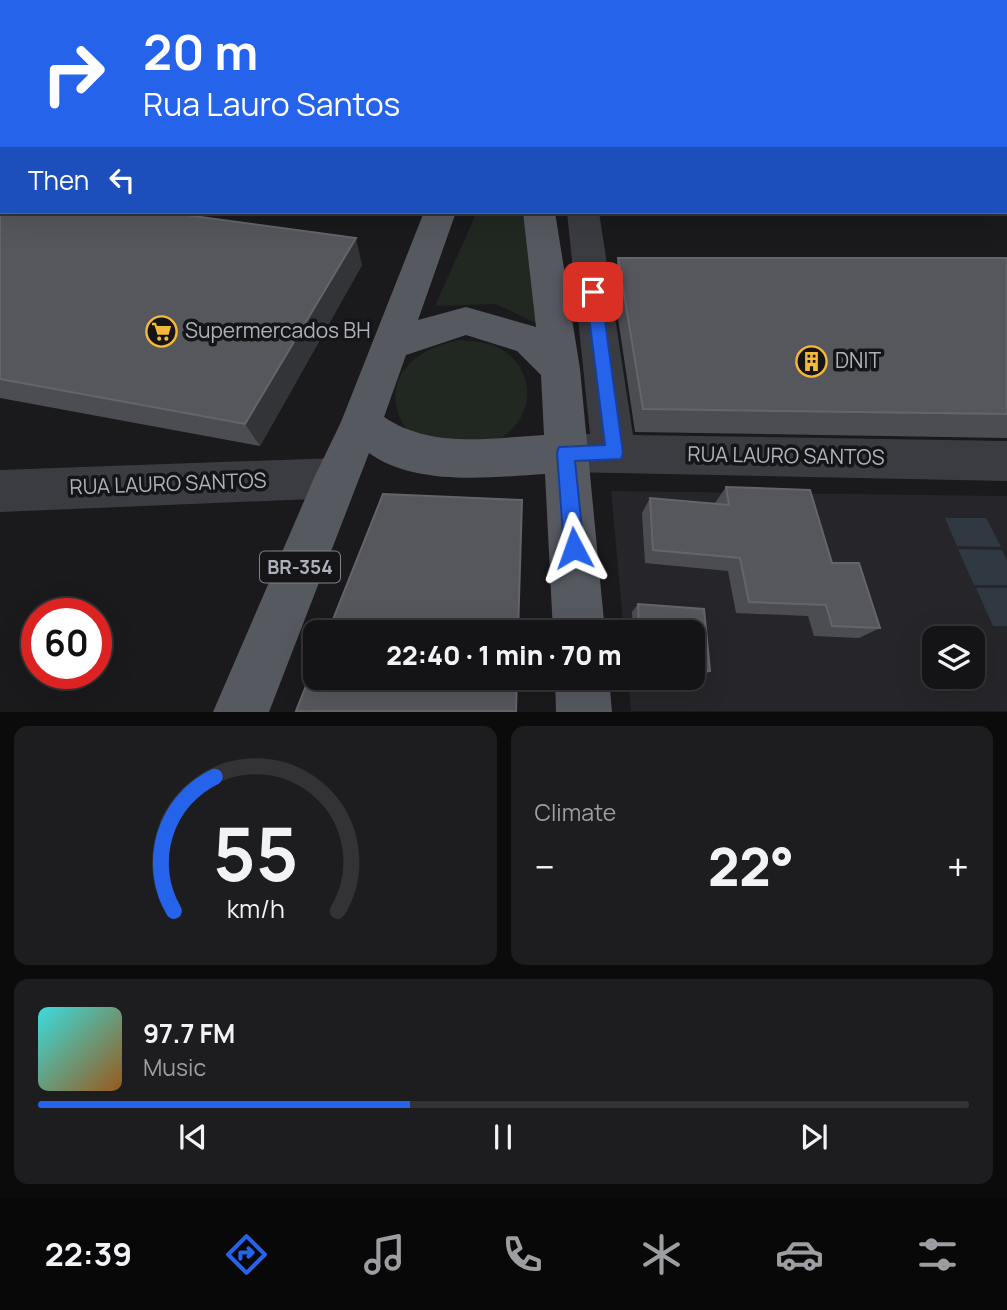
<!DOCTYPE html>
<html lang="en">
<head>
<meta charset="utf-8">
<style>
  body { margin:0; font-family:Manrope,sans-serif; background:#1d1d1f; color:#f1f3f6; height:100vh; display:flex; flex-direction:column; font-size:26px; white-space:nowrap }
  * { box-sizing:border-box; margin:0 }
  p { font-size:23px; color:#9d9ea1 }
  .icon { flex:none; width:38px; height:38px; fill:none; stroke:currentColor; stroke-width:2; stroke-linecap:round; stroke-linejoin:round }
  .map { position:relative; height:712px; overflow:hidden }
  .details { display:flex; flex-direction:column; gap:14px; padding:14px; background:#0b0b0c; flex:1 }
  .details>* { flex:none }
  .guide { position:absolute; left:0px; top:0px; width:1008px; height:214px; box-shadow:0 7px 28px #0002,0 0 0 2px #333335; background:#2563eb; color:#fff; overflow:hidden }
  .buttons { position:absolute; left:922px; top:626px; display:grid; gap:14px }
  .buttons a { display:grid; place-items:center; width:63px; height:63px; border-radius:14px; background:#141416; box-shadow:0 7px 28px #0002,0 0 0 2px #333335; font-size:35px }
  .speed { position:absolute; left:21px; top:598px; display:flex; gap:14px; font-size:35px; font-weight:700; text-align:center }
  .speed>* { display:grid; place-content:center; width:91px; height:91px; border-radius:50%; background:#141416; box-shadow:0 7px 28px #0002,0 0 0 2px #333335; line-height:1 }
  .speed .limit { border:10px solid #d22; background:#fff; color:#111 }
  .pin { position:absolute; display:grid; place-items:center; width:60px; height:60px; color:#fff; margin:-30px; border-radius:14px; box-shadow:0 4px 10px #0006 }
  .me { position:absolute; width:77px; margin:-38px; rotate:356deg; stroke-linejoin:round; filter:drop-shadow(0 0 5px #0008) }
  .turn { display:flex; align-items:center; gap:24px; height:147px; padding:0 28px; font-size:32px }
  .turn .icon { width:91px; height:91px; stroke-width:2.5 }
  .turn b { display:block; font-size:49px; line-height:60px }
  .then { display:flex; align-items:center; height:66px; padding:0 28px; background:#0003; gap:14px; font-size:26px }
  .big { font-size:52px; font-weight:800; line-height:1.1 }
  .details .card { flex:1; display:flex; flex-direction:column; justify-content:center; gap:10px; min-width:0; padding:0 24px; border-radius:14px; background:#1d1d1f }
  .details .dial { align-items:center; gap:0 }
  .dial svg { height:182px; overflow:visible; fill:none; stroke:#333335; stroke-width:7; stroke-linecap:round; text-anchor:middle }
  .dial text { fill:#f1f3f6; stroke:none }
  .song { display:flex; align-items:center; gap:21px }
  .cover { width:84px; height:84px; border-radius:10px; background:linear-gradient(135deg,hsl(180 70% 55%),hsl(30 70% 35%)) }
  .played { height:7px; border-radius:4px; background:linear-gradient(90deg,#2563eb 40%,#333335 40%) }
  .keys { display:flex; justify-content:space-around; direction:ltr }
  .heat { display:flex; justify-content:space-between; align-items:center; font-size:38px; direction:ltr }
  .details .tiles { flex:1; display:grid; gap:14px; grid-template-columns:1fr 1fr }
  .card:last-child { grid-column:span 2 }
  .trip { position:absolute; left:303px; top:620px; width:402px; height:70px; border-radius:14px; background:#141416; box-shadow:0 7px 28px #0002,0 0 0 2px #333335; font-weight:800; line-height:70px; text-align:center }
  .dock { display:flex; height:112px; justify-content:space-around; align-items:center; background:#080809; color:#9d9ea1 }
  .dock .icon { width:49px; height:49px }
  .dock .current { color:#2563eb }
  .dock b { font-size:32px; color:#f1f3f6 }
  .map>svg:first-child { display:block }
</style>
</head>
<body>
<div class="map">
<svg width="1007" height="712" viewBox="0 0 1007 712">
  <rect width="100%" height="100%" fill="#1a1a1d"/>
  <path fill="#26262a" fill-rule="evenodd" d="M611 491 1007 496V711H631L628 677H693V632H624ZM934 639H973V677H934Z"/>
  <g fill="#202821">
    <path d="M477 212H527V245L540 325 496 304 435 306Z"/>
    <path d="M460 340C473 341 485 342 497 347 524 359 536 393 520 419 511 433 490 451 472 449 461 448 447 443 436 440 429 438 416 437 410 432 404 427 399 417 397 409 387 368 426 346 460 340Z"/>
  </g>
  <g fill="#303942">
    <path d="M945 518H986L1001 547 957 546Z"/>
    <path d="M958 549 1002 550 1007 561V585H974Z"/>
    <path d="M976 588H1007V626H993Z"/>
  </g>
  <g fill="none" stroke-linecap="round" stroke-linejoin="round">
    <g fill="#3b3c42" fill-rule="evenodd">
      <path d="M181 0H203L179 2Z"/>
      <path d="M399 0H429L397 2Z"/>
      <rect x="492" y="0" width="22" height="2"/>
      <path d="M888 0H910L912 2H890Z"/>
      <rect x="1006" y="118" width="1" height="17"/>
      <rect x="0" y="134" width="2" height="16"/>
      <path d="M0 163H2L0 182Z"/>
      <path d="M567 212H599L633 435 1007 441V481L566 472 551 467 544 453 551 439 566 434H590Z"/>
      <path d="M336 458 352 464 358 478 352 492 336 498 0 512V470Z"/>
    </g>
    <g fill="#575961" fill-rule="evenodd">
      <path d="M594 0H617L592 2Z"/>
      <path d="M628 0H650L626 2Z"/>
      <path d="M424 212H456L418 320 466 307 536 327 523 212H555L580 369 605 632H553L545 474C491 477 416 487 369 453L269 712H213L314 478 341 422ZM466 335 517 351 541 375 544 435C489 438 432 449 384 417L406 355Z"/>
      <path d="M555 677H609L612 712H556Z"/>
    </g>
  </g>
  <g fill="#4b4d52">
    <path d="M0 195 362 265 260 446 0 398Z"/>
    <path d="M618 258H1007V438L635 432 613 285Z"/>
    <path d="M726 487 832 563 880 628 859 638 814 636 808 616 736 613 728 571 645 563 642 513 650 498 715 503Z"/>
    <path d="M638 604 704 609 710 671 702 677 693 676V632H633L632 612Z"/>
  </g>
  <path fill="#333438" d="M356 238 362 265 260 446 245 424Z"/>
  <g fill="#56575d" stroke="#64656c" stroke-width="2">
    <path d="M2 194V212H164L356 238 245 424 0 379V195Z"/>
    <path d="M618 258H1007V414L643 409Z"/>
    <path d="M726 487 810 490 832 563H859L880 628 832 626 826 605 749 602 740 558 653 550 650 498 729 505Z"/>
    <path d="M383 494 522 500 518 632H328Z"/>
    <path d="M638 604 704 609 710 671 693 670V632H639Z"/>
    <path d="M315 663V677H517L516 711H296Z"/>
  </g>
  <path fill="#2563eb" stroke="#184099" stroke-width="2" d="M593 287 601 292 623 453 621 459 575 461 584 548 581 555 574 558 567 555 564 548 557 453 559 447 605 445 586 292Z"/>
  <defs>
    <symbol id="supermarket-ring" viewBox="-11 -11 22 22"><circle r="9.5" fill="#151518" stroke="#f5b83a" stroke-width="1.5"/><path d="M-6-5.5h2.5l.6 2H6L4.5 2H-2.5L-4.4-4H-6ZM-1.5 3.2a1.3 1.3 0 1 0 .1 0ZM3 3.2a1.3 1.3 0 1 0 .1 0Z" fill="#f5b83a"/></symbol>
    <symbol id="building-ring" viewBox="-11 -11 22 22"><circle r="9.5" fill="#151518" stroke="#f5b83a" stroke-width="1.5"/><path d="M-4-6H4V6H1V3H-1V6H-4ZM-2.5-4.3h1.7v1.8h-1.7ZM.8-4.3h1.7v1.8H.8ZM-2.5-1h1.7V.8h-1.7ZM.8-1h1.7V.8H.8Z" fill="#f5b83a"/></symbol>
  </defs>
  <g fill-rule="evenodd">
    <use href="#supermarket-ring" x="144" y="314" width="35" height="35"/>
    <use href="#building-ring" x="794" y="344" width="35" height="35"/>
  </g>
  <g text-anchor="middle" stroke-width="7" stroke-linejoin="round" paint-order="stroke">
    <rect fill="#151518" stroke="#7f828b" stroke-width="2" x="260" y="551.5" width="80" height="31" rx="5"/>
    <g font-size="19" font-weight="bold" fill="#adb1bc">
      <text x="300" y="574">BR-354</text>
    </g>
    <g font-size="21" fill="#adb1bc" stroke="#151518" text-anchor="start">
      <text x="185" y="338">Supermercados BH</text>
      <text x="835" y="368">DNIT</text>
    </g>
    <g font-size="21" fill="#adb1bc" stroke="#151518">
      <text transform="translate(786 456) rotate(1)" y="7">RUA LAURO SANTOS</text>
      <text transform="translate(168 484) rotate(-2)" y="7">RUA LAURO SANTOS</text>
    </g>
  </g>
</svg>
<div class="buttons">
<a><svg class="icon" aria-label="layers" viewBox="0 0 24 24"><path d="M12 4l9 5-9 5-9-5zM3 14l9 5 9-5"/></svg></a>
</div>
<div class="speed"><div class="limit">60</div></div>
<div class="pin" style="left:593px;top:292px;background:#d93025"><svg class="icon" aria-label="arrive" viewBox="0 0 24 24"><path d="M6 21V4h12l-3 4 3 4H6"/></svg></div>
<svg class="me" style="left:574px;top:548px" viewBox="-20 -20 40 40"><path d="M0-17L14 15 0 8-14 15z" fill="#2563eb" stroke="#fff" stroke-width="4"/></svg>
<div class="trip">22:40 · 1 min · 70 m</div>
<div class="guide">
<div class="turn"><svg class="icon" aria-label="right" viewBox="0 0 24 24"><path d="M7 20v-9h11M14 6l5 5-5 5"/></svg><div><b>20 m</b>Rua Lauro Santos</div></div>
<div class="then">Then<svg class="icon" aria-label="left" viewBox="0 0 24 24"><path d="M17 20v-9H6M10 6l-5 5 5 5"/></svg></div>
</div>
</div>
<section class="details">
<div class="tiles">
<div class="card dial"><svg viewBox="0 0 100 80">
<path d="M14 69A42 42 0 1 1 86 69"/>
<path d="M14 69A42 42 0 0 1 32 10" stroke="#2563eb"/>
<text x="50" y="56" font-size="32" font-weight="700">55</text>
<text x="50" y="72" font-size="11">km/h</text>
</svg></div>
<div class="card"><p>Climate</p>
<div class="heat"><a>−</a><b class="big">22°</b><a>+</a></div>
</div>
<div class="card">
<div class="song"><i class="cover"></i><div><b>97.7 FM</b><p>Music</p></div></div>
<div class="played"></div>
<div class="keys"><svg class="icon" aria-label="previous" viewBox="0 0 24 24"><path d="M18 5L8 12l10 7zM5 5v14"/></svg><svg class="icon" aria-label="pause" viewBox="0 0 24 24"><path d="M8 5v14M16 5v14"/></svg><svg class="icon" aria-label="next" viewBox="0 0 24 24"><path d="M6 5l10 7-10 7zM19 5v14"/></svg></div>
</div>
</div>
</section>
<nav class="dock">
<b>22:39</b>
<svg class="icon current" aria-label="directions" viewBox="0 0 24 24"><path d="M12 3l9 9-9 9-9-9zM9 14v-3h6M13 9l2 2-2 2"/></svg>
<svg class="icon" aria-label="music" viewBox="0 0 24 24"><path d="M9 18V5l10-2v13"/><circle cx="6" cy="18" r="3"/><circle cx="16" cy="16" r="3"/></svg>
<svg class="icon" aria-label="phone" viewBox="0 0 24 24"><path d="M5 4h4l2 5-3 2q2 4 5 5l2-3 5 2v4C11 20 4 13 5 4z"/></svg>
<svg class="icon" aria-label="climate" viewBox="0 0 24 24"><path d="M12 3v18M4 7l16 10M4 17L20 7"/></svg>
<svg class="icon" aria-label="car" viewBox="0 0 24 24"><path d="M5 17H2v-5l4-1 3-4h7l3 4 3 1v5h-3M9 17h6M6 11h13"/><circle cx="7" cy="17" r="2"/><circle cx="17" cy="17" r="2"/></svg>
<svg class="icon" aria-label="filters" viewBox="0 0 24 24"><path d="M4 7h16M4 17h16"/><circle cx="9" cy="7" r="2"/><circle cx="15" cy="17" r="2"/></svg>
</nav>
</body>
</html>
